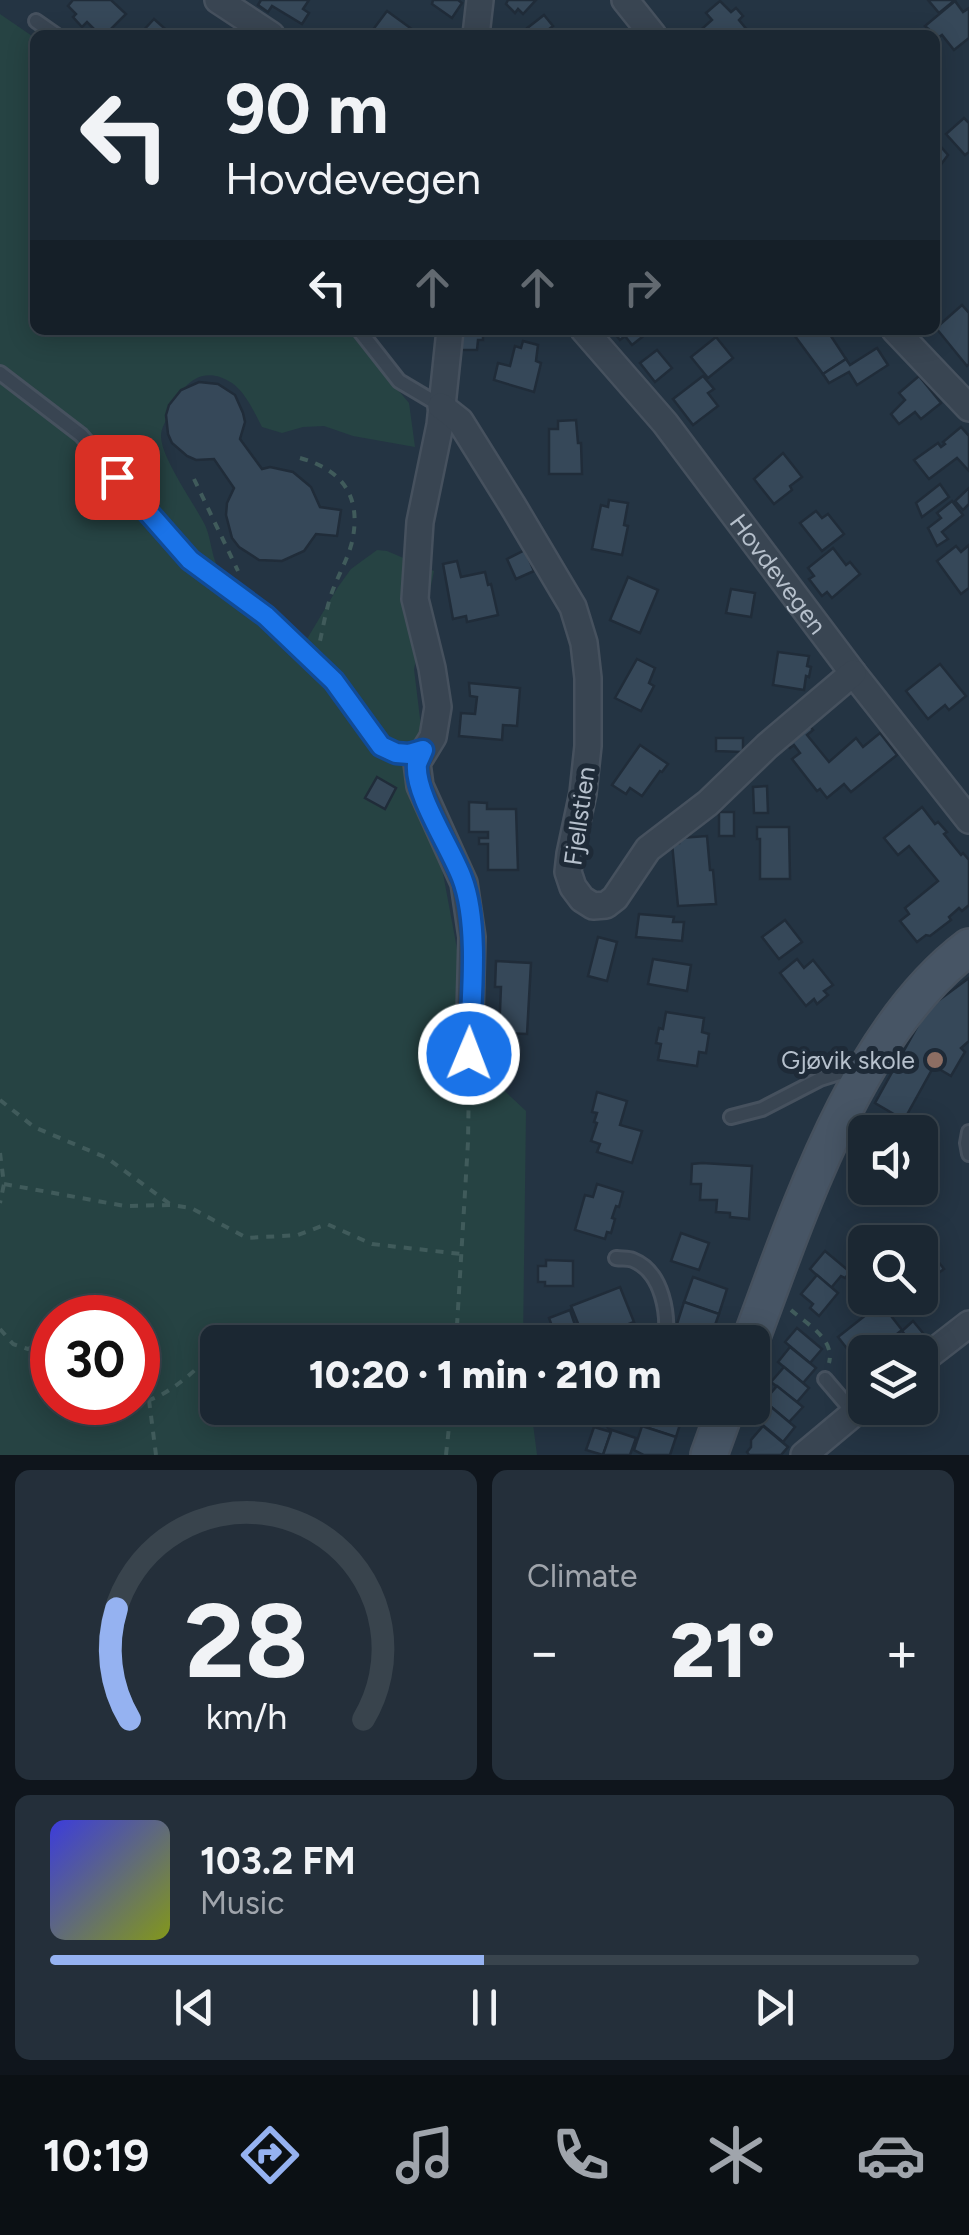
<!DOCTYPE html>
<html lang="en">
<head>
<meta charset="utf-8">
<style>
  body { margin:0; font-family:Figtree,sans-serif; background:#242f3a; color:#f1f3f6; height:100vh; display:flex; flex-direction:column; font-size:38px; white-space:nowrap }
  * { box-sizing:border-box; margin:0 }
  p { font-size:32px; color:#a0a5ac }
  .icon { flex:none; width:55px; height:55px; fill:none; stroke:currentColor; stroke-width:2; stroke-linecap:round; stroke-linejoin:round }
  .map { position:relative; height:1455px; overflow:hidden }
  .details { display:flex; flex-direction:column; gap:15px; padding:15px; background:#0f151c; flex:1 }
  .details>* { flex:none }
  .banner { position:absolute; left:30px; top:30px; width:910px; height:305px; border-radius:15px; box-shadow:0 5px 25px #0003,0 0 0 2px #39444d; background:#1b2732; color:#f1f3f6; overflow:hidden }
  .buttons { position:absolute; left:848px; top:1115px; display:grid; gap:20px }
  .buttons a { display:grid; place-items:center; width:90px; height:90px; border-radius:15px; background:#1b2732; box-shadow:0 5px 25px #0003,0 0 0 2px #39444d; font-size:50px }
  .speed { position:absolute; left:30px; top:1295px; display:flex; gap:20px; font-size:50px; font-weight:700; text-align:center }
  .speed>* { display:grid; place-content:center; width:130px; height:130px; border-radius:50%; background:#1b2732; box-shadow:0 5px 25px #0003,0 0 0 2px #39444d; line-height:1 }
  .speed .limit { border:15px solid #d22; background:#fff; color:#111 }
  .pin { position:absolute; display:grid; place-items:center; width:85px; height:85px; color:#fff; margin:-42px; border-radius:20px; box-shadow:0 5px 15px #0006 }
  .me { position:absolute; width:110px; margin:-55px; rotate:1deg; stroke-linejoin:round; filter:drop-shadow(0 0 8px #0008) }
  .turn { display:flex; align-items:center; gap:35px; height:210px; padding:0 30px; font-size:45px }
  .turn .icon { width:130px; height:130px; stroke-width:2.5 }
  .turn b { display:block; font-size:70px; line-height:85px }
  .lanes { display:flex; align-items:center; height:95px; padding:0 30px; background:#0003; justify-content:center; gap:50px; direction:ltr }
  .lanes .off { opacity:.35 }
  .big { font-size:75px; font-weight:800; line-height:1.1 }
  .details .widget { flex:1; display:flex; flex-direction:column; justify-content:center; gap:15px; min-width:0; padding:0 35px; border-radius:15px; background:#242f3a }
  .details .dial { align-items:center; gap:0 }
  .dial svg { height:260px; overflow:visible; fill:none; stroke:#39444d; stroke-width:7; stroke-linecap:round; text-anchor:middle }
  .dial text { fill:#f1f3f6; stroke:none }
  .song { display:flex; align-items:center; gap:30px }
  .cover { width:120px; height:120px; border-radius:15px; background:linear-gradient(135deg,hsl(240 70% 55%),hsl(70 70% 35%)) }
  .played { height:10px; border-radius:5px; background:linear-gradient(90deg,#95b2f1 50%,#39444d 50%) }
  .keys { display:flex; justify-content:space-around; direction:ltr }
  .heat { display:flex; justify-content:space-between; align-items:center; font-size:55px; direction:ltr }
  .details .tiles { flex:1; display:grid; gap:15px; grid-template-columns:1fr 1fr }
  .widget:last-child { grid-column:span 2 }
  .trip { position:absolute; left:200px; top:1325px; width:570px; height:100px; border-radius:15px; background:#1b2732; box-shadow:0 5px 25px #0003,0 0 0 2px #39444d; font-weight:800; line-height:100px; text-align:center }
  .dock { display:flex; height:160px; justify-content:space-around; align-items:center; background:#0b1014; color:#a0a5ac }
  .dock .icon { width:70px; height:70px }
  .dock .on { color:#95b2f1 }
  .dock b { font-size:45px; color:#f1f3f6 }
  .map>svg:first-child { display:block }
</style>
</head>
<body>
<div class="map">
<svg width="969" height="1455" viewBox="0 0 969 1455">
  <rect width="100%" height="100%" fill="#243443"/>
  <path fill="#264343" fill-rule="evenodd" d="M0 14 35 38V330H354L358 342 409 403 415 447 353 436 324 426 303 427 282 433 262 427C254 412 246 393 232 383 200 362 180 387 169 414 166 421 161 428 161 436 161 458 194 503 205 525 210 536 211 549 215 561 227 593 264 636 295 652L304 644 338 587 351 569 377 550 387 551 434 571 414 669 431 809 479 1067 526 1111 523 1342H218V1408H531L537 1455H0ZM52 1318H138V1402H52Z"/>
  <g fill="#364859" stroke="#202c39" stroke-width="2.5">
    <path d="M73 0H111L126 14 105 35H100L87 22 82 27 73 17 76 14 68 6Z"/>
    <path d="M261 0H309L303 9 309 13 302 24 272 6 268 12 258 5Z"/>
    <path d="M433 0H458L462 3 452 18 432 4Z"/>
    <path d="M508 0H536L523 14 518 9 515 13 506 4Z"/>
    <path d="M928 0H955L939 13Z"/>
    <path d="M720 1 731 12 736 8 743 16 739 20 748 31 744 35H695L712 20 706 13Z"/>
    <path d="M955 1 963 12 969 8V38L954 50 942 35 936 39 935 35 925 26Z"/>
    <path d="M387 11 420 35H369Z"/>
    <path d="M544 15 553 26 544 33 546 35H531L526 29Z"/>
    <path d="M154 19 172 35H145L142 32Z"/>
    <path d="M964 118 969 123V152L965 155 946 134Z"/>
    <path d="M935 140 948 155 936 171 935 170Z"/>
    <path d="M962 305 969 313V364L967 366 936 328Z"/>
    <path d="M462 330H483V340H478L477 350H461Z"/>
    <path d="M612 330H651L632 345 625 336 620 340Z"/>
    <path d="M795 330H827L846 359 823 374 792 332Z"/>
    <path d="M716 337 733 358 708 378 691 357Z"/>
    <path d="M523 341 538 345 536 361 541 363 534 392 494 380 498 363 510 366 515 346 521 348Z"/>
    <path d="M877 348 888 365 857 385 849 372 829 383 823 374 846 359 850 365Z"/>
    <path d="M657 350 672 368 655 382 640 363Z"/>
    <path d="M703 376 714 389 708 393 718 406 693 425 673 399Z"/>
    <path d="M919 376 941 403 921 419 915 412 899 424 891 414 905 400 899 393Z"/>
    <path d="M199 382 218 384 235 395 243 413 245 422 240 439 262 469 270 467 293 472 311 487 320 507 341 510 337 536 316 534 304 551 282 561 259 560 239 547 232 538 226 515 227 503 234 488 214 459 196 460 187 456 172 443 168 434 166 415 169 405 181 390Z"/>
    <path d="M576 420 578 443H581L582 474H549V429H558V421Z"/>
    <path d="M961 427 969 436V471L957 458 929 479 914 460 938 443 941 447 945 444 943 442Z"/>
    <path d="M783 453 802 477 790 486 792 490 774 504 754 479Z"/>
    <path d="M940 484 949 497 922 517 916 503Z"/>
    <path d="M969 488V504L963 510 955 501Z"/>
    <path d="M609 500 628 503 624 525 628 526 622 555 592 549 601 505 608 507Z"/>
    <path d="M952 501 963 515 942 532 948 539 937 546 928 528 941 518 937 513Z"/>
    <path d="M816 511 822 518 828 514 844 534 822 551 800 523Z"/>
    <path d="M969 545V588L961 594 937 561 956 546 961 552Z"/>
    <path d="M833 548 846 565 850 562 860 574 832 598 827 592 822 596 809 579 814 576 808 568Z"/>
    <path d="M525 550 534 571 516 579 507 559Z"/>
    <path d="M457 561 461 577 485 572 488 585 491 584 498 615 467 622 466 616 453 619 443 564Z"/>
    <path d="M628 577 658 590 640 633 610 620Z"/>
    <path d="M731 589 755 593 751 617 726 613Z"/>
    <path d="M778 652 809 656 807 666 811 667 809 677 806 676 804 690 773 685Z"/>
    <path d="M637 659 655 668 649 683 654 686 641 711 615 698Z"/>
    <path d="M940 664 966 696 949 710 945 705 928 719 906 691Z"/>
    <path d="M469 683 520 688 517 726 503 725 502 740 459 736 461 713 475 714 477 697 470 696Z"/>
    <path d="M809 725 813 730 807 735 829 762 856 738 863 747 880 733 897 755 851 792 844 784 827 798 820 789 817 791 792 759 800 753 794 745 790 748 786 743Z"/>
    <path d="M716 738H743V752L716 751Z"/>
    <path d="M640 745 668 764 662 772 660 771 642 796 630 788 626 794 612 785Z"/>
    <path d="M377 777 396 788 385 809 365 798Z"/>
    <path d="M767 786 768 813H754L753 787Z"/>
    <path d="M469 802 487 803V809H516L518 870H488V844H479V838H488V832H469Z"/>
    <path d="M922 807 935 824 938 822 947 832 944 834 961 855 963 853 969 860V905L962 911 959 908 949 917 951 920 930 936 926 935 917 942 900 921 909 914 905 908 938 881 909 846 898 855 884 838Z"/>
    <rect x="719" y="812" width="15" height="24"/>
    <path d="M757 827H789L790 879H760V839H757Z"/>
    <path d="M707 836 710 870H713L716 904 678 906 672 843H679V838Z"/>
    <path d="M639 914 674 917 673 922H684L682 941 636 937Z"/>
    <path d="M785 920 802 942 779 959 762 937Z"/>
    <path d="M598 937 617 942 607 981 588 976Z"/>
    <path d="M653 959 691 965 687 991 648 984Z"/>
    <path d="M797 959 804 968 813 960 833 985 824 991 828 995 817 1004 814 999 806 1006 780 973Z"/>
    <path d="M496 961 531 963 527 1034 499 1033 501 987H495Z"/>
    <path d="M969 978V1041L961 1048 965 1052 951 1076 934 1066 904 1120 875 1103 927 1009Z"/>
    <path d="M666 1012 704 1018 702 1032 709 1034 706 1053 699 1052 697 1066 658 1060 661 1044 656 1043 659 1028 663 1029Z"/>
    <path d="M597 1092 627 1101 620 1125 642 1131 632 1163 597 1152 600 1144 591 1141 597 1123 594 1122 597 1113 592 1112Z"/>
    <path d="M702 1163 752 1166 749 1219 730 1217V1213L716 1212 717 1200H700L701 1184H691L692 1164Z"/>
    <path d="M597 1184 623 1192 619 1207 616 1206 612 1218 615 1219 611 1233 607 1232 605 1239 575 1230 585 1195 593 1197Z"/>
    <path d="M681 1233 709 1243 699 1270 671 1261Z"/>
    <path d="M870 1237 874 1242H865V1259L856 1249Z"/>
    <path d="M922 1241 944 1269 933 1277 937 1282 926 1290 923 1285 920 1287V1242Z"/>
    <path d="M825 1251 850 1272 845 1278 841 1276 831 1288 810 1269Z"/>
    <path d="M546 1260 573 1261V1286H545V1282H538V1266H546Z"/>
    <path d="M817 1275 838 1293 819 1316 810 1308 813 1304 801 1294Z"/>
    <path d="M865 1275V1298H870L864 1302 851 1286Z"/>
    <path d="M693 1277 727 1289 719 1314 684 1302Z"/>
    <path d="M620 1287 634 1322 585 1341 571 1306Z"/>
    <path d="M684 1302 719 1314 710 1339 676 1327Z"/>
    <path d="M881 1303 902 1330 874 1352H865V1359L859 1364 838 1337Z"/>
    <path d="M570 1310 580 1340 563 1342 561 1338 557 1340 549 1318Z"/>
    <path d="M913 1321 927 1338 915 1347 902 1331Z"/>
    <path d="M797 1328 822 1349 810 1363 785 1342Z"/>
    <path d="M790 1347 816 1368 803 1383 778 1362Z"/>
    <path d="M784 1367 809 1388 797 1402 771 1382Z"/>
    <path d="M777 1386 803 1407 789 1422 764 1401Z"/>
    <path d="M770 1406 795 1427 783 1442 758 1421Z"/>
    <path d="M648 1408H673L684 1412 676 1437 642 1426Z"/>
    <path d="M642 1426 676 1437 670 1455H644L634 1450Z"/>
    <path d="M763 1426 788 1447 781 1455H749L747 1452 751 1447V1440Z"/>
    <path d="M594 1427 611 1432 603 1455 586 1450Z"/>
    <path d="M609 1429 636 1438 630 1455H603L611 1432Z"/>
  </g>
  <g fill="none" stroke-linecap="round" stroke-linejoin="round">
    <defs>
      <g id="lane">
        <path d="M36 21 56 35"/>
        <path d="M359 330 399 381 441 406"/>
        <path d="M0 373 81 435 190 560 265 616 334 681 381 746 396 753 409 754 421 751"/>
        <path d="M731 1117 762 1109 820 1079 855 1068 859 1070"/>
        <path d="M969 1132 967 1143 969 1154"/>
        <path d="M616 1258C622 1259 628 1258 633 1260 663 1272 669 1315 665 1342"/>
        <path d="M825 1379 854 1413"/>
      </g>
      <g id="street">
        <path d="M218 0 271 35"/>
        <path d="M625 0 653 35"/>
        <path d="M476 35 480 0"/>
        <path d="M450 330 440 425 420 522 415 599 432 668 438 707 433 737 417 763 420 786 464 883 472 937 469 1053"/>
        <path id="s1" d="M584 330 665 423 853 673 969 820"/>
        <path d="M895 330 969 408"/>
        <path d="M441 406 460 421 513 506 573 607 584 643 588 678V746L583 793 570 854 568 872 573 887 582 899 593 906 606 905 615 898 648 849 708 803 767 746 853 673"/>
        <path d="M920 1362 969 1324"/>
        <path d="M804 1455 865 1404"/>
      </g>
      <g id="secondary">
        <path d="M750 1342C798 1214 856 1032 969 947"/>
        <path d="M709 1455 726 1408"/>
      </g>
    </defs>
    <use href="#lane" stroke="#46515e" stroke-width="18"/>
    <use href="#street" stroke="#46515e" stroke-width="30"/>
    <use href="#secondary" stroke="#46515e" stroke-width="40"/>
    <g stroke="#405b5b" stroke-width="4" stroke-dasharray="8 8" stroke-linecap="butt">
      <path d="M300 458C343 470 362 497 352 542 348 558 340 572 334 587 327 604 324 623 320 641"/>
      <path d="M194 479 238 571"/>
      <path d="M0 1100 34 1127 107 1158 170 1204"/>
      <path d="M0 1153 4 1184 0 1203"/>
      <path d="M4 1184 125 1206 171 1205 191 1208 247 1238 298 1235 327 1224 372 1244 461 1254"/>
      <path d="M791 1310C808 1325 835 1339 829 1363"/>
      <path d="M0 1329 13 1344 28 1349 52 1338"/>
      <path d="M221 1342 240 1331 251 1335 257 1342"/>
      <path d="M456 1342 468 1142 469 1078"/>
      <path d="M138 1386 149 1400C172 1393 202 1365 218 1347"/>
      <path d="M149 1400 156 1455"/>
      <path d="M367 1408 393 1418 451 1412"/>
      <path d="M446 1455 451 1408"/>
    </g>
    <use href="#lane" stroke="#394552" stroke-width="12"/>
    <use href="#street" stroke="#394552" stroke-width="25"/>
    <use href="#secondary" stroke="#475565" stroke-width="35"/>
  </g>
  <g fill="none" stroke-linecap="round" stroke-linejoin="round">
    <defs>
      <path id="route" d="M117 477 190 560 266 616 334 681 381 746 396 753 409 754 423 750C422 753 418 761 417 764 414 794 451 848 462 878 480 925 471 1003 469 1054"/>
    </defs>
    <use href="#route" stroke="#114b97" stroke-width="25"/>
    <use href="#route" stroke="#1a73e8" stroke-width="18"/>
  </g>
  <circle fill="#8d6e63" stroke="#1e2a37" stroke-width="4" cx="935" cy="1060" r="10"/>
  <g text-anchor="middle" stroke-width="10" stroke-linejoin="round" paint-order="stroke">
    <g font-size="25" fill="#b6c0cc" stroke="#1e2a37">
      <text dy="9" stroke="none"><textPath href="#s1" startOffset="312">Hovdevegen</textPath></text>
      <text transform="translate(579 816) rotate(-82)" y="9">Fjellstien</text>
    </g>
    <g font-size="25" fill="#b6c0cc" stroke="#1e2a37" text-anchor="end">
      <text x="915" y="1069">Gjøvik skole</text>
    </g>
  </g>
</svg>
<div class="buttons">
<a><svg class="icon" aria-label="sound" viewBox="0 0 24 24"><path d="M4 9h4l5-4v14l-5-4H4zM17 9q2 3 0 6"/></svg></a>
<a><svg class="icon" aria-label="search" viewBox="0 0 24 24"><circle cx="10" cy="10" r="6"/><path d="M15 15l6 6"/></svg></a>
<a><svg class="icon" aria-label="layers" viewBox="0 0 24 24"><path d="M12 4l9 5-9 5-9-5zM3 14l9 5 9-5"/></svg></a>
</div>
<div class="speed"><div class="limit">30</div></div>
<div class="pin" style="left:117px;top:477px;background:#d93025"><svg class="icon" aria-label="arrive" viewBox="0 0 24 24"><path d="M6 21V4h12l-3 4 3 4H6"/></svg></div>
<svg class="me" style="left:469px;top:1054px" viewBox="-20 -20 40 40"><circle r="17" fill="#1a73e8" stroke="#fff" stroke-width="3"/><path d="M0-11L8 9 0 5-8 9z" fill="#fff"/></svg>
<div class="trip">10:20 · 1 min · 210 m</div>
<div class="banner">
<div class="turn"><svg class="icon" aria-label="left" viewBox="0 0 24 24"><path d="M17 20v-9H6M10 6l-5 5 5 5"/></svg><div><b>90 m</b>Hovdevegen</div></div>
<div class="lanes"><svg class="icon" aria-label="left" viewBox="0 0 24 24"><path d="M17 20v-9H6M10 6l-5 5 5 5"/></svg><svg class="icon off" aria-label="ahead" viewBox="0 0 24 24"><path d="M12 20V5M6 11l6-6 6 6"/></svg><svg class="icon off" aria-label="ahead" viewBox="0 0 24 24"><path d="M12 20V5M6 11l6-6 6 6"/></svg><svg class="icon off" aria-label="right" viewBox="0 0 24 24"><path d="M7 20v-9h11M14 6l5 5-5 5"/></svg></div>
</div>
</div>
<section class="details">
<div class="tiles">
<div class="widget dial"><svg viewBox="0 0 100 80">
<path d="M14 69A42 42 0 1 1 86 69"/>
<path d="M14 69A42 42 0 0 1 10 35" stroke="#95b2f1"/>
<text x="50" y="56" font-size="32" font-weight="700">28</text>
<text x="50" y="72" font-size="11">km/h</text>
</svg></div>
<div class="widget"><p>Climate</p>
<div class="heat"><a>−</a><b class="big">21°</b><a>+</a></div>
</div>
<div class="widget">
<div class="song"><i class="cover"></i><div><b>103.2 FM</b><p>Music</p></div></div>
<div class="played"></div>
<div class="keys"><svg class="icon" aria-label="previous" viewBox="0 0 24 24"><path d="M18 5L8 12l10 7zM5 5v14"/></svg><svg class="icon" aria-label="pause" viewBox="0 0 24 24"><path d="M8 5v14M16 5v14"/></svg><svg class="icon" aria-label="next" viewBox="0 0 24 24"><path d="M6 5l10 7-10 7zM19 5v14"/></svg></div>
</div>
</div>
</section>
<nav class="dock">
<b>10:19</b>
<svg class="icon on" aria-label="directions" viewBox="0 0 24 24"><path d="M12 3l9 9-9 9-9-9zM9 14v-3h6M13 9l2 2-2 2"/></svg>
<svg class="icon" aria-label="music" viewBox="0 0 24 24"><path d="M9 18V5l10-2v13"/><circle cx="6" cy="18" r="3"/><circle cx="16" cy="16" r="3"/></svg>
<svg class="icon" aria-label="phone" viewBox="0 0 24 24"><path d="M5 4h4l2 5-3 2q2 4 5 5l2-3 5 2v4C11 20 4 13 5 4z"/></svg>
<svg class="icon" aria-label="climate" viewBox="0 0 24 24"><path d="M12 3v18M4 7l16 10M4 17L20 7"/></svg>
<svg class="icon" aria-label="car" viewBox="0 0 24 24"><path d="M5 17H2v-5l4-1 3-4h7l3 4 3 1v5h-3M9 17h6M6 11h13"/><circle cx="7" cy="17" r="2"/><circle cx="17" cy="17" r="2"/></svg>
</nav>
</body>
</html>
